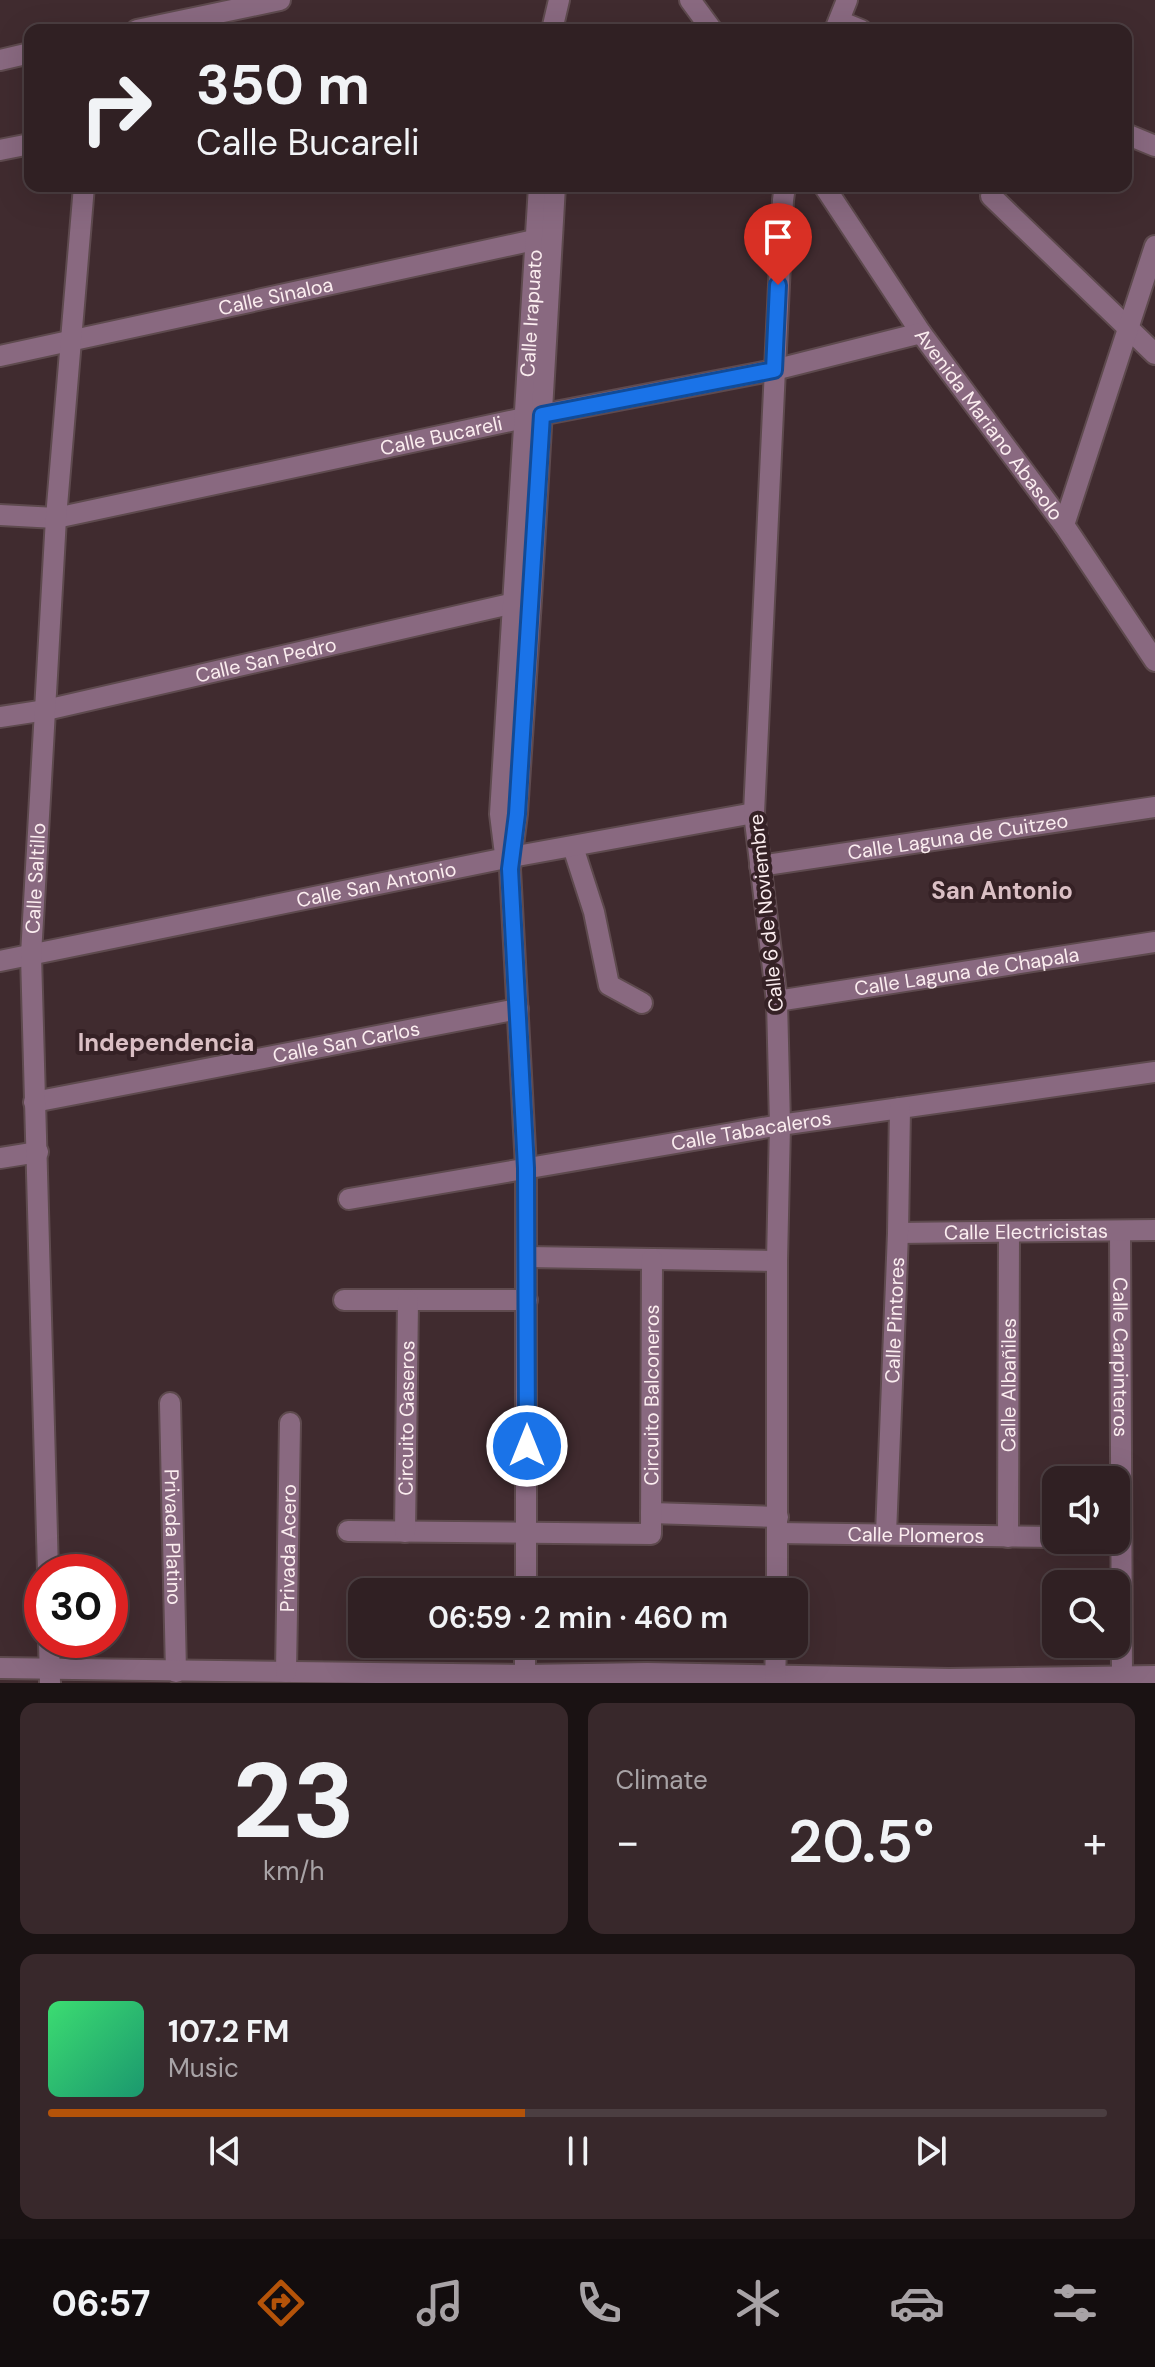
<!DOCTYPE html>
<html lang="en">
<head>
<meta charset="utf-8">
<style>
  body { margin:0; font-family:"DM Sans",sans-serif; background:#38282b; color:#f1f3f6; height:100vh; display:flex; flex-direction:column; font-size:30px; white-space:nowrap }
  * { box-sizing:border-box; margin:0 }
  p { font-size:26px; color:#a8a3a6 }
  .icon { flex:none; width:44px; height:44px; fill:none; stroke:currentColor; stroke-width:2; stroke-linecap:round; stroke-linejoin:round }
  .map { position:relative; height:1683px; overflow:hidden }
  .sheet { display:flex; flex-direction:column; gap:20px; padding:20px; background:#1a1213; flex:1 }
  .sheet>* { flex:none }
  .guide { position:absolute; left:24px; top:24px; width:1108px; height:168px; border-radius:16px; box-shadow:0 8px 32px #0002,0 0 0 2px #4b3e41; background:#302023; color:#f1f3f6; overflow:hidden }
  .buttons { position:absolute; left:1042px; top:1466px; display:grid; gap:16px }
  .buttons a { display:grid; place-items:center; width:88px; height:88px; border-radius:16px; background:#302023; box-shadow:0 8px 32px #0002,0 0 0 2px #4b3e41; font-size:40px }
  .speed { position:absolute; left:24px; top:1554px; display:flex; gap:16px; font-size:40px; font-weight:700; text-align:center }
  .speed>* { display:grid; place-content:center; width:104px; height:104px; border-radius:50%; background:#302023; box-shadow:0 8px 32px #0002,0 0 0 2px #4b3e41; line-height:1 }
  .speed .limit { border:12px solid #d22; background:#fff; color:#111 }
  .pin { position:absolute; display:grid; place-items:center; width:68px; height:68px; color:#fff; margin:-82px -34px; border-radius:50% 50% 50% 0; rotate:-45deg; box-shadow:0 0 8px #0007 }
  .pin .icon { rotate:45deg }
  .me { position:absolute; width:88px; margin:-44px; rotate:0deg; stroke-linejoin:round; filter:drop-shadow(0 0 6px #0008) }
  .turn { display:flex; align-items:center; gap:28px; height:168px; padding:0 40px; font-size:36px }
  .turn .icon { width:104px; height:104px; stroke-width:2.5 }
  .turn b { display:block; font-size:56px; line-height:68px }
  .big { font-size:60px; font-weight:600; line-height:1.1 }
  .sheet .card { flex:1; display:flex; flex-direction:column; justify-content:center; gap:12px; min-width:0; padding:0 28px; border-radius:16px; background:#38282b }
  .sheet .dial { align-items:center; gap:0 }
  .dial b { font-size:104px; line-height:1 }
  .song { display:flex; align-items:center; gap:24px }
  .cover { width:96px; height:96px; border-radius:12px; background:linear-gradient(135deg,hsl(140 70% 55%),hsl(160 70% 35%)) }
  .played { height:8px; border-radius:4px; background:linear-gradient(90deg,#b45309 45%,#4b3e41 45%) }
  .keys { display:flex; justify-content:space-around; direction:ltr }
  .heat { display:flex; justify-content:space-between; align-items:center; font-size:44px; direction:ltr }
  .sheet .tiles { flex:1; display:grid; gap:20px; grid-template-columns:1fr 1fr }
  .card:last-child { grid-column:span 2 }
  .trip { position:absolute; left:348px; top:1578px; width:460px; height:80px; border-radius:16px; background:#302023; box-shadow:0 8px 32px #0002,0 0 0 2px #4b3e41; font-weight:600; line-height:80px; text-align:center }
  .tabs { display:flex; height:128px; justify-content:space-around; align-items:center; background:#130d0e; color:#a8a3a6 }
  .tabs .icon { width:56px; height:56px }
  .tabs .active { color:#b45309 }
  .tabs b { font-size:36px; color:#f1f3f6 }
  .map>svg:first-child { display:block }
</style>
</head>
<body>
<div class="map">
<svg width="1155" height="1683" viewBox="0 0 1155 1683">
  <rect width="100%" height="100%" fill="#402b2f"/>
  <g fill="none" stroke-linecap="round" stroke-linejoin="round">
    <defs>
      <g id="minor">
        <path d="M690 0 712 30"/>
        <path d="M839 21 861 30"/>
        <path d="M137 30 280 0"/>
        <path d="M552 30 559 0"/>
        <path d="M835 30 847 0"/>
        <path d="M0 60 30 53"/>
        <path d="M1126 134 1155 146"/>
        <path d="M0 150 30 144"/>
        <path id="s1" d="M824 186 921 333 1064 525 1155 661"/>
        <path d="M991 196 1155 354"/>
        <path id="s2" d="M0 356 548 237"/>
        <path id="s3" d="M0 515 56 518 524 418 774 370 921 333"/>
        <path d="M1064 525 1155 246"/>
        <path id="s4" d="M0 717 46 710 523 601"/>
        <path d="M573 847 594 912 609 985 642 1003"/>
        <path id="s5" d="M505 854 500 814 539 186"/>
        <path id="s6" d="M760 866 1155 807"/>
        <path id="s7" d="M0 961 506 858 754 813"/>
        <path id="s8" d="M777 1001 1155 942"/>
        <path id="s9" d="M34 1102 518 1009"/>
        <path d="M0 1158 38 1152"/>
        <path id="s10" d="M349 1199 780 1125 1155 1072"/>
        <path id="s11" d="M1120 1231 1122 1676"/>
        <path id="s12" d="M898 1233 1155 1230"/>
        <path d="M527 1257 777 1261"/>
        <path d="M344 1300H527"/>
        <path id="s13" d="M170 1403 176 1672"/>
        <path d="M651 1513 778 1517"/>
        <path id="s14" d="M348 1531 651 1534 652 1259"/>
        <path id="s15" d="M405 1532 408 1301"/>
        <path id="s16" d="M778 1533 1056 1537"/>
        <path id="s17" d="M886 1534 898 1233 900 1108"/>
        <path id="s18" d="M1008 1537 1009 1233"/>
        <path id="s19" d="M48 1572 31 955 56 518 84 186"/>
        <path d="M526 1592V1168L510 869 517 814 531 600 555 186"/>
        <path d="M777 1592V1261L780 1125 777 1001 754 813 783 200 785 186"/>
        <path d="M49 1640 50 1683"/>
        <path d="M0 1668 525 1675 647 1673 949 1679 1155 1676"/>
        <path id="s20" d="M286 1672 290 1423"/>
        <path d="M525 1683V1644"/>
        <path d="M775 1683 776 1644"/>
      </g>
    </defs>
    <use href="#minor" stroke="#5e4a4e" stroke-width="24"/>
    <use href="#minor" stroke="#896980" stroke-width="20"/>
  </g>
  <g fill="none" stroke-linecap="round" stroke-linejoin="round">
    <defs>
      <path id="route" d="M527 1446 526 1168 510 869 517 814 542 415 774 370 778 285"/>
    </defs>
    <use href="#route" stroke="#114b97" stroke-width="20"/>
    <use href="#route" stroke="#1a73e8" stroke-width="14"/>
  </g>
  <g text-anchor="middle" stroke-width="8" stroke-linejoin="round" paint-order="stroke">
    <g font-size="20" fill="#fbedef" stroke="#352125">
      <text dy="7" stroke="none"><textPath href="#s2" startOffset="282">Calle Sinaloa</textPath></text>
      <text dy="7" stroke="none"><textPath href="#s5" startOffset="542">Calle Irapuato</textPath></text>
      <text dy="7" stroke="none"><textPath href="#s1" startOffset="290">Avenida Mariano Abasolo</textPath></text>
      <text dy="7" stroke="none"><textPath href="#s3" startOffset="450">Calle Bucareli</textPath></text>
      <text dy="7" stroke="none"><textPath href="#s4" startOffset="272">Calle San Pedro</textPath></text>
      <text dy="7" stroke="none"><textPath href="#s6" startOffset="200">Calle Laguna de Cuitzeo</textPath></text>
      <text dy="7" stroke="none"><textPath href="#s19" startOffset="694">Calle Saltillo</textPath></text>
      <text dy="7" stroke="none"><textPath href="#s7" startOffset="384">Calle San Antonio</textPath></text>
      <text transform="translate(766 913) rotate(-96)" y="7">Calle 6 de Noviembre</text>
      <text dy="7" stroke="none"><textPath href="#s8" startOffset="192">Calle Laguna de Chapala</textPath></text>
      <text dy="7" stroke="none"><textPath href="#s9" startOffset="318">Calle San Carlos</textPath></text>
      <text dy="7" stroke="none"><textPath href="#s10" startOffset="408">Calle Tabacaleros</textPath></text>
      <text dy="7" stroke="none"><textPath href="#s12" startOffset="128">Calle Electricistas</textPath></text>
      <text dy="7" stroke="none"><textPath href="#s17" startOffset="214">Calle Pintores</textPath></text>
      <text dy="7" stroke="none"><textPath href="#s11" startOffset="126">Calle Carpinteros</textPath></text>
      <text dy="7" stroke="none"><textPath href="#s18" startOffset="152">Calle Albañiles</textPath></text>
      <text dy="7" stroke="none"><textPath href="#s14" startOffset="442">Circuito Balconeros</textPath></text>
      <text dy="7" stroke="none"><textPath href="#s15" startOffset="114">Circuito Gaseros</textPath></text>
      <text dy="7" stroke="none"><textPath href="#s16" startOffset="138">Calle Plomeros</textPath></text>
      <text dy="7" stroke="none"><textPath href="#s13" startOffset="134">Privada Platino</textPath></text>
      <text dy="7" stroke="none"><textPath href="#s20" startOffset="124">Privada Acero</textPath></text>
    </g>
    <g font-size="24" font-weight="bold" fill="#dabfc4" stroke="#352125">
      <text x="1002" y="899">San Antonio</text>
      <text x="166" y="1051">Independencia</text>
    </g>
  </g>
</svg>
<div class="buttons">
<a><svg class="icon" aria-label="sound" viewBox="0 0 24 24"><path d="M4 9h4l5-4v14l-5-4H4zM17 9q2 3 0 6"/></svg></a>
<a><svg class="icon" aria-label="search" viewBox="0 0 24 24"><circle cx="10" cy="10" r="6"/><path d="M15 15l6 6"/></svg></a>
</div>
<div class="speed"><div class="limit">30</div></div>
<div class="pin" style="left:778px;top:285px;background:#d93025"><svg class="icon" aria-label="arrive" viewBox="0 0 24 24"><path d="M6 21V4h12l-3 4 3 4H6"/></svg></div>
<svg class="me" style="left:527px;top:1446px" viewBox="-20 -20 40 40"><circle r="17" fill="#1a73e8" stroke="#fff" stroke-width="3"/><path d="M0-11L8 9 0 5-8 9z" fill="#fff"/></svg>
<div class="trip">06:59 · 2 min · 460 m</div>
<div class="guide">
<div class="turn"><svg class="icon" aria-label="right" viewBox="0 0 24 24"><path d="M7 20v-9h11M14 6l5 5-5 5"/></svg><div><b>350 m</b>Calle Bucareli</div></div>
</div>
</div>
<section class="sheet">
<div class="tiles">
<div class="card dial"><b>23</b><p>km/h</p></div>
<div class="card"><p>Climate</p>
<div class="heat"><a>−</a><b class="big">20.5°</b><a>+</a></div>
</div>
<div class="card">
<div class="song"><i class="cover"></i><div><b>107.2 FM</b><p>Music</p></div></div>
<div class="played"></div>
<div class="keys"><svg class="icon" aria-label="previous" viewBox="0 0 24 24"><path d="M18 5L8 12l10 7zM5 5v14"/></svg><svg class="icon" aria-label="pause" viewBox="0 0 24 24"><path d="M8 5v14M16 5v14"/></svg><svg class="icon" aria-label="next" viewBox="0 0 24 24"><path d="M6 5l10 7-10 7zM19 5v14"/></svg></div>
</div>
</div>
</section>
<nav class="tabs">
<b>06:57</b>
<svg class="icon active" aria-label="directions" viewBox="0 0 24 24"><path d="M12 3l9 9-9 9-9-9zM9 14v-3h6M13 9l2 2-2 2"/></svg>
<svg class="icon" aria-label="music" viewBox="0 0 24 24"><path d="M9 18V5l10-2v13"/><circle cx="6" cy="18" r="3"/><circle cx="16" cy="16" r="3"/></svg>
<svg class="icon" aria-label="phone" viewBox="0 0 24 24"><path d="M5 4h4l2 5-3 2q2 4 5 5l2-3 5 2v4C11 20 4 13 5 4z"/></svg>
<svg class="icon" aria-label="climate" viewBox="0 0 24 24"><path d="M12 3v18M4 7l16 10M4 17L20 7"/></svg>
<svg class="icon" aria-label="car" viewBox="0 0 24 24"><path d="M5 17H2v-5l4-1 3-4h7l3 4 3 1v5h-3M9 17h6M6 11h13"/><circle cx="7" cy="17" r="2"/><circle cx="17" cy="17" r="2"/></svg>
<svg class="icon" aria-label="filters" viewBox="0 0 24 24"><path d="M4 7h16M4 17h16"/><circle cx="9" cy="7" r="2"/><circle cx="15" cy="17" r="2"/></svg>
</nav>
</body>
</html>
